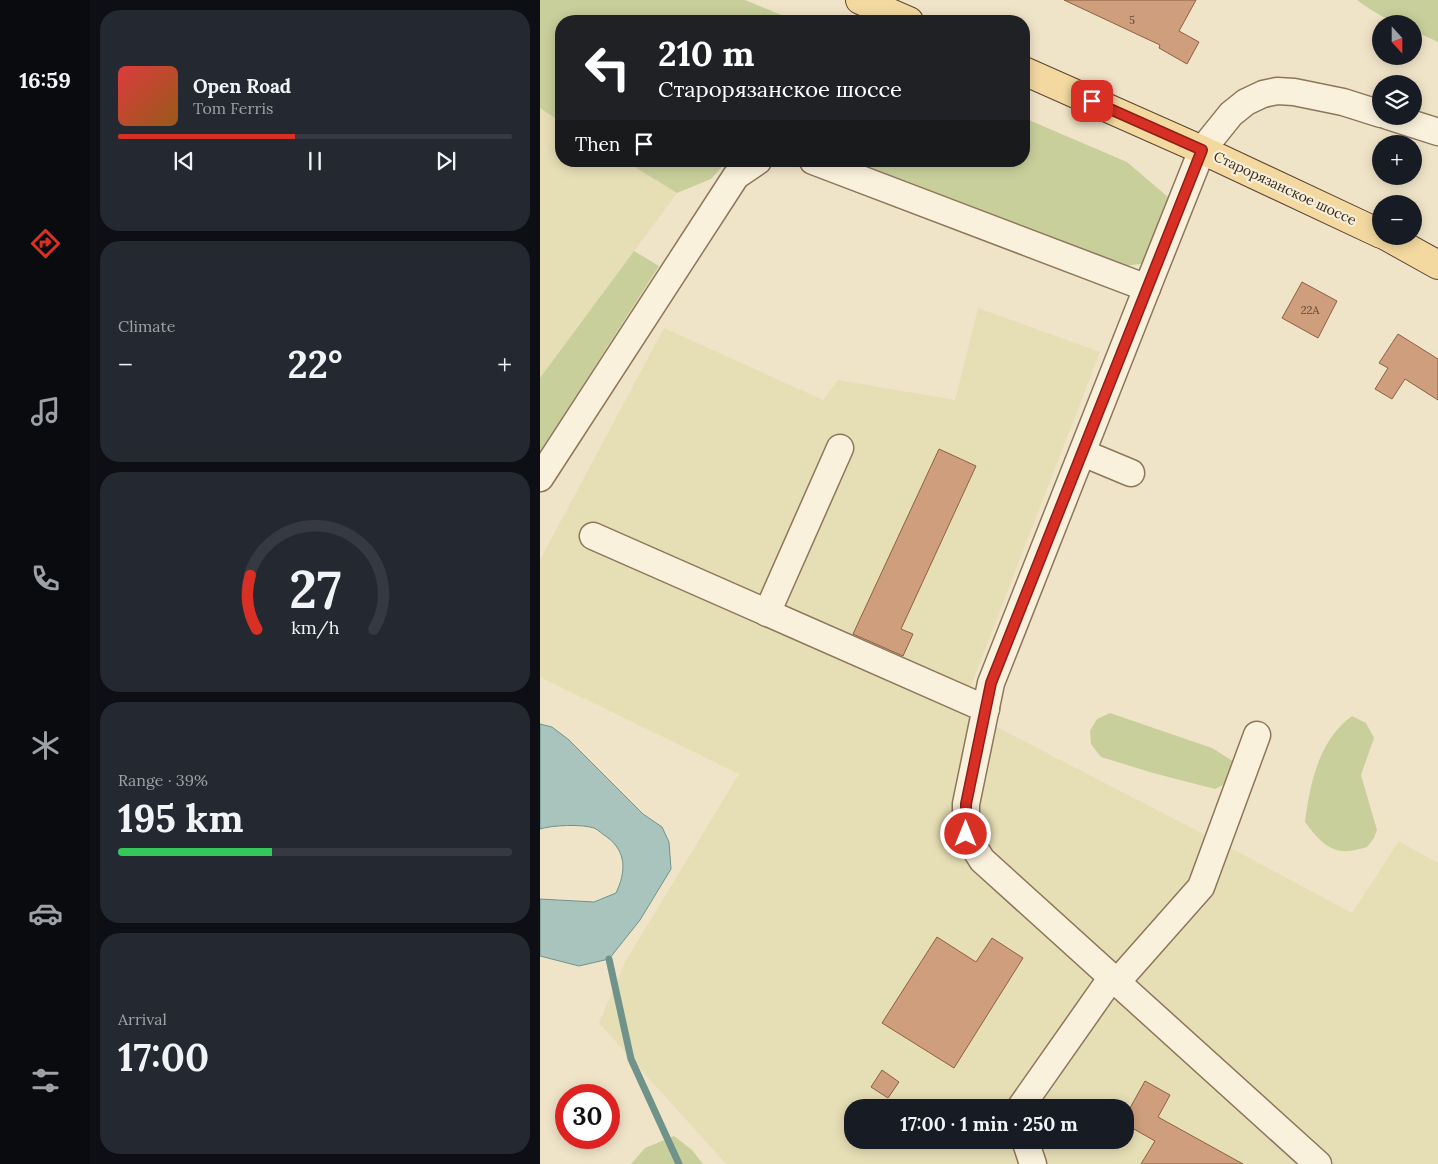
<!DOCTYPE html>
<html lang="en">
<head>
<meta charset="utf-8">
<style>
  body { margin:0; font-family:Lora,serif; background:#242831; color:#f1f3f6; height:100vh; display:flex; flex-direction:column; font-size:19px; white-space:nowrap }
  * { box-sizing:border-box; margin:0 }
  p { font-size:16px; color:#9ea1a6 }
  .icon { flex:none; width:28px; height:28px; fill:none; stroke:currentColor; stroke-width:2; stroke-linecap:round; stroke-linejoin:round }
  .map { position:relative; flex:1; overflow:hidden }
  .sheet { display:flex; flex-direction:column; gap:10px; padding:10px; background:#0d0f14; width:450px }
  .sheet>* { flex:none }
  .banner { position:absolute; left:15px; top:15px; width:475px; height:152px; border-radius:20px; box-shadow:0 2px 12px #0003; background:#202124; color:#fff; overflow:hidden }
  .needle { width:32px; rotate:159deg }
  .fabs { position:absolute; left:832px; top:15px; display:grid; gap:10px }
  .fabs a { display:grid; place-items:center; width:50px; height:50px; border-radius:50%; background:#171b24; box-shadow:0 2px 12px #0003; font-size:25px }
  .speed { position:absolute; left:15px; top:1084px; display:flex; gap:10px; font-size:25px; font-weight:700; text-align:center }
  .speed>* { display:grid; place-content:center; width:65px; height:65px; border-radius:50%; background:#171b24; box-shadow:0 2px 12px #0003; line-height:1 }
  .speed .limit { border:8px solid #d22; background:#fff; color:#111 }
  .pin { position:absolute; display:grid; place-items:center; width:42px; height:42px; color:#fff; margin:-21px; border-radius:10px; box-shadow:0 2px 8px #0006 }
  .me { position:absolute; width:55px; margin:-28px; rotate:0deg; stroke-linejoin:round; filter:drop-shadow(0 0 4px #0008) }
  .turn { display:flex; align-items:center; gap:18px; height:105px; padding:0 20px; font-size:22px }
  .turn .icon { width:65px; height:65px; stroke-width:2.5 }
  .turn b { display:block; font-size:35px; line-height:42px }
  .then { display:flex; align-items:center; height:48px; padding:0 20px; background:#0003; gap:10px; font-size:19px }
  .big { font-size:38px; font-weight:700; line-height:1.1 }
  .sheet .widget { flex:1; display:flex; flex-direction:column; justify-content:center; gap:8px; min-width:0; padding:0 18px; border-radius:20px; background:#242831 }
  .sheet .dial { align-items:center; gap:0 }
  .dial svg { height:130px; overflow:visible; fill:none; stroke:#363941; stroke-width:7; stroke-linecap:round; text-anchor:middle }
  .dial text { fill:#f1f3f6; stroke:none }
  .song { display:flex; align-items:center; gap:15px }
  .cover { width:60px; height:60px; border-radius:8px; background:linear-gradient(135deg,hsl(0 70% 55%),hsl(30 70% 35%)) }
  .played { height:5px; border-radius:2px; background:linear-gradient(90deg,#d93025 45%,#363941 45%) }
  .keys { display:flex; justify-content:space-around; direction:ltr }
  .heat { display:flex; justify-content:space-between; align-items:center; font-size:28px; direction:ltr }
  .charge { height:8px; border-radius:4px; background:linear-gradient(90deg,#34c759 39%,#363941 0) }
  .trip { position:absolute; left:304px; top:1099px; width:290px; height:50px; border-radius:20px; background:#171b24; box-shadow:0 2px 12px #0003; font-weight:700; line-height:50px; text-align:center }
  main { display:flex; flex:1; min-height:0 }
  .dock { display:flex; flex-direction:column; width:90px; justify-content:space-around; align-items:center; background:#090b0e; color:#9ea1a6 }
  .dock .icon { width:35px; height:35px }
  .dock .selected { color:#d93025 }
  .dock b { font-size:22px; color:#f1f3f6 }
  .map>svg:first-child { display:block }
</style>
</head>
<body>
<main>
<nav class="dock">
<b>16:59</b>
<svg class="icon selected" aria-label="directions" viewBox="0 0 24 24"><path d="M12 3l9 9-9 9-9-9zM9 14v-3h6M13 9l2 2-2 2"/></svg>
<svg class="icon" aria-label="music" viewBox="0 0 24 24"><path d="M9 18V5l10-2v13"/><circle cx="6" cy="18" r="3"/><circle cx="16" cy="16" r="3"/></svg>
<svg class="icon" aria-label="phone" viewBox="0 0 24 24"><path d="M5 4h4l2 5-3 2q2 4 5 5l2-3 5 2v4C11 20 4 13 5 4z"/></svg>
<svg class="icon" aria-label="climate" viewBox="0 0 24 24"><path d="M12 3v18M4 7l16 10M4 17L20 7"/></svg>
<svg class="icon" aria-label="car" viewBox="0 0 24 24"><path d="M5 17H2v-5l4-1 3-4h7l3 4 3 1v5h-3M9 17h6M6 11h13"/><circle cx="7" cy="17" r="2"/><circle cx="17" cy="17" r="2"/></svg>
<svg class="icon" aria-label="filters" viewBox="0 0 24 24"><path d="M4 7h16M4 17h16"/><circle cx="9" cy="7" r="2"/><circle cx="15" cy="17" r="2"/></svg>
</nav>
<section class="sheet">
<div class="widget">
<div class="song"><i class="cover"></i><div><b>Open Road</b><p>Tom Ferris</p></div></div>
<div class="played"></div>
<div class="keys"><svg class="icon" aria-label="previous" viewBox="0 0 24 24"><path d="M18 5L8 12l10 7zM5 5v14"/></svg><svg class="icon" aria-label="pause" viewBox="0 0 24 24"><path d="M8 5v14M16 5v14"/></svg><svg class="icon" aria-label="next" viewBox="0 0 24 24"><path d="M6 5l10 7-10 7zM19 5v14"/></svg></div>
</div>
<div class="widget"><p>Climate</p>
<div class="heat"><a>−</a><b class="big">22°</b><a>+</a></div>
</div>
<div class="widget dial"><svg viewBox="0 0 100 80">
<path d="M14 69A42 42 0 1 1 86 69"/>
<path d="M14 69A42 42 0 0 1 10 36" stroke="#d93025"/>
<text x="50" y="56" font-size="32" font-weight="700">27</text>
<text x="50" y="72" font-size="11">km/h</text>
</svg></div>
<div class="widget"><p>Range · 39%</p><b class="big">195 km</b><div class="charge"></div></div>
<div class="widget"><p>Arrival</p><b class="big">17:00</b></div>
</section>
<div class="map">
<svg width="898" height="1164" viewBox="0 0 898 1164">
  <rect width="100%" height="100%" fill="#f0e4c8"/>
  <g fill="#e6deb5" fill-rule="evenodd">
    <path d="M0 108 21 122V161H85L137 193 0 378Z"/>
    <path d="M438 308 560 352 422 709 700 853 812 913 859 841 898 863V1164H186L59 1023 85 962 199 774 0 677V560L124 328 283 400 298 380 415 400ZM312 1108H585V1140H312Z"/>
  </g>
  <g fill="#c9cf9b">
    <path d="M0 0H205L256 21H21V122L0 108Z"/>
    <path d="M817 0H898V42L874 31V24C851 24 835 13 817 0Z"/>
    <path d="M484 118 587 162 628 197V218L614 262 578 267 290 161H484Z"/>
    <path d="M85 161H187L171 179 137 193Z"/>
    <path d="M94 251 119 266 0 452V378Z"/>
    <path d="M570 713 672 748 696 763 689 782 675 789 613 773 561 757 551 744 550 731 557 719Z"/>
    <path d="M812 716 826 723 834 738 821 775 837 830 834 838 827 847C820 849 810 852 803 851 786 850 774 834 765 822 770 783 779 740 812 716Z"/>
    <path d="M134 1136 152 1150 163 1164H91L105 1148Z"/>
  </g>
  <path fill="#a9c4bc" stroke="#6f938a" d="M0 724 12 727 29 740 103 814 122 827 129 842 131 869 100 920 69 959 39 966 0 956V899L54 902 76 893C86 872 87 852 67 837 63 835 59 830 54 828 42 824 13 825 0 829Z"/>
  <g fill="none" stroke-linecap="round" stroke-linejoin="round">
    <path stroke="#6f938a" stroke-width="7" d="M69 959 91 1059 139 1164"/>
  </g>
  <g fill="#cf9f7d" stroke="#8d5f41">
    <path d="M524 0H656L639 31 659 42 647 64 619 48 620 45Z"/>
    <path d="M762 282 797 301 778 338 742 318Z"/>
    <path d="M858 334 898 359V400L865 379 852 399 835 389 848 368 839 363Z"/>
    <path d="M399 449 436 466 361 629 373 634 363 656 313 634Z"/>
    <path d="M397 937 436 962 452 938 483 958 414 1068 342 1023Z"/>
    <path d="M342 1070 359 1082 348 1098 331 1087Z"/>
    <path d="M605 1081 630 1095 618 1117 703 1164H601L615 1141 585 1124V1117Z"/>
  </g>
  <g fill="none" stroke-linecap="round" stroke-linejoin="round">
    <defs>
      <g id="minor">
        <path d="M848 116 898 132"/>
        <path d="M273 161 607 288 662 150 691 114 706 102 723 94 737 91 754 92 803 102 841 114"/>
        <path d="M607 288 451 683 426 804V834L442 860 778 1164"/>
        <path d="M543 453 591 473"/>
        <path d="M0 478 196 176 218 161"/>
        <path d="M53 536 446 709"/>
        <path d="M227 613 300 448"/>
        <path d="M577 982 661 887 717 735"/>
        <path d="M480 1108 572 977"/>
        <path d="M485 1140 493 1164"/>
      </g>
      <g id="major">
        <path d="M320 0 369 21"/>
        <path d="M484 71 662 150 841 234"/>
        <path d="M846 236 898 265"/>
      </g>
    </defs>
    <use href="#minor" stroke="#8d765c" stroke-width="29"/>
    <use href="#major" stroke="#5b4430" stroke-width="30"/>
    <use href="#minor" stroke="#faf1dc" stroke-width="26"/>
    <use href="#major" stroke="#f3d9a0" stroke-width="28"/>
  </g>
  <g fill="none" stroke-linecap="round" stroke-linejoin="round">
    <defs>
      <path id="route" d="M426 834V804L451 683 662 150 552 101"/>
    </defs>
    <use href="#route" stroke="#8d1f18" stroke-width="12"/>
    <use href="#route" stroke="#d93025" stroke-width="9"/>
  </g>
  <g text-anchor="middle" stroke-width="4.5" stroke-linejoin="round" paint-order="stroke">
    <g font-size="11" fill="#624a37">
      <text x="592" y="24">5</text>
      <text x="770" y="314">22А</text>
    </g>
    <g font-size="14" fill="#3d2e20" stroke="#f7eed8">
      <text transform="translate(745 188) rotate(25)" y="5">Старорязанское шоссе</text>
    </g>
  </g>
</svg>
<div class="fabs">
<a><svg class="needle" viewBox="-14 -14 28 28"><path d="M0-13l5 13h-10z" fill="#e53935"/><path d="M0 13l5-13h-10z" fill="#9ea1a6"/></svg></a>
<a><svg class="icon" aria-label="layers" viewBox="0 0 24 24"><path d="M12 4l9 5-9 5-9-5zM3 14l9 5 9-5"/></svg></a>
<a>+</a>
<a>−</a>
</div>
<div class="speed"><div class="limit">30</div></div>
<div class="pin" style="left:552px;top:101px;background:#d93025"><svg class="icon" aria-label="arrive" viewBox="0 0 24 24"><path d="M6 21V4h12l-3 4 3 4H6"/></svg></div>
<svg class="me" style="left:426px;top:834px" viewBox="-20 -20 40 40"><circle r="17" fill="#d93025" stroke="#fff" stroke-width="3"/><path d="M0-11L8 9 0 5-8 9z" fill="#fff"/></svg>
<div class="trip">17:00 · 1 min · 250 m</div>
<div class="banner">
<div class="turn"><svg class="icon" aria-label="left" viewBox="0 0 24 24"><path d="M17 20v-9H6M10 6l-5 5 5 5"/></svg><div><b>210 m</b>Старорязанское шоссе</div></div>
<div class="then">Then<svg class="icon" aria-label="arrive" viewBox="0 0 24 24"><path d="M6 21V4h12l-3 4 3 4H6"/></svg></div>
</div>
</div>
</main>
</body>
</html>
